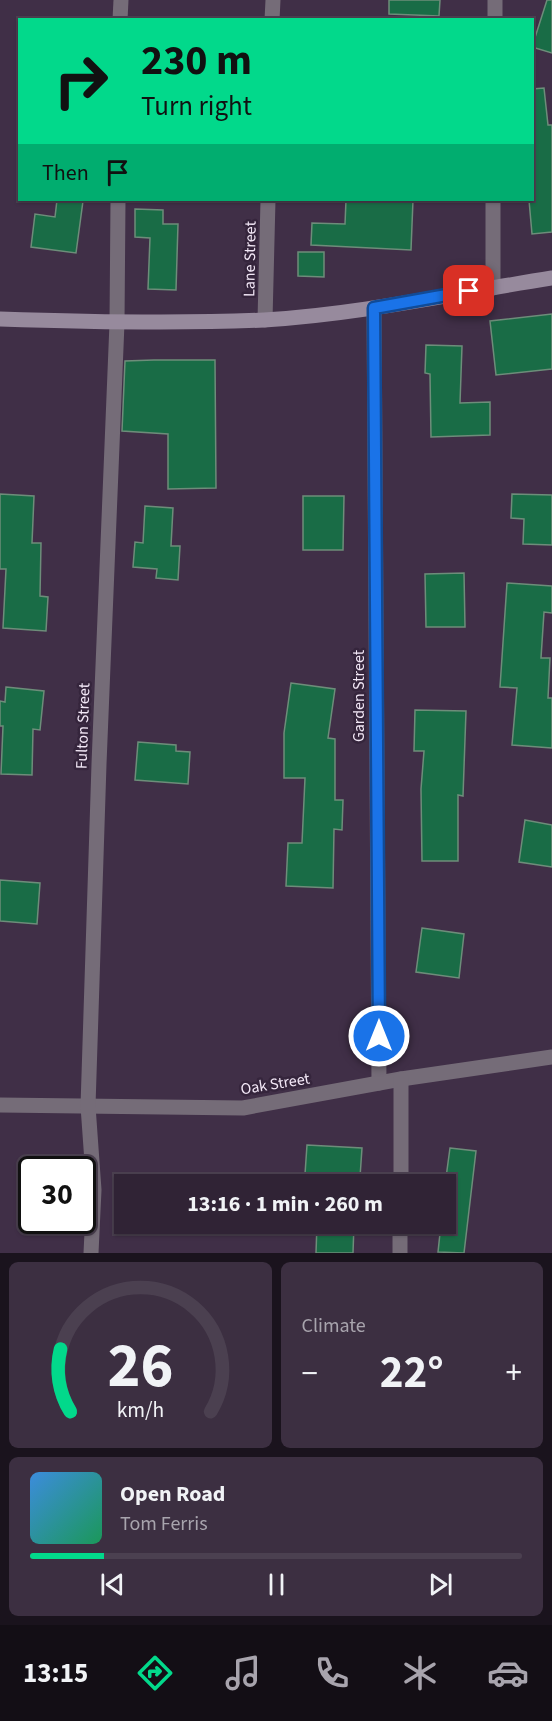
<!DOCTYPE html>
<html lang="en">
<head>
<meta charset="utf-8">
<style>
  body { margin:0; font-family:"Source Sans 3",sans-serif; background:#3c2f41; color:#f1f3f6; height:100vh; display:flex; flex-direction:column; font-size:22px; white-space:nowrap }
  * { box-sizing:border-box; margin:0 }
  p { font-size:20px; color:#a8a4ad }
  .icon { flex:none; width:33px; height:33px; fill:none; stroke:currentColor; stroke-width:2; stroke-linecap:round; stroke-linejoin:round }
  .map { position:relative; height:1253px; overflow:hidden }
  .sheet { display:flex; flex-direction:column; gap:9px; padding:9px; background:#1a131d; flex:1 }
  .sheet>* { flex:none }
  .banner { position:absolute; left:18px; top:18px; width:516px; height:183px; border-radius:0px; box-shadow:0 2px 4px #0004,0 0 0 2px #4b4050; background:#02d98b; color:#111; overflow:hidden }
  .speed { position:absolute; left:18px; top:1156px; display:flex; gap:12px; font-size:30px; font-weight:700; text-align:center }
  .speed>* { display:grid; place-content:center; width:78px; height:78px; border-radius:50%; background:#302335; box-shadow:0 2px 4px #0004,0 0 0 2px #4b4050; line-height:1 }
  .speed .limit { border:3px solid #111; border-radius:9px; background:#fff; color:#111 }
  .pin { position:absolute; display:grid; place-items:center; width:51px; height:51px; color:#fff; margin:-26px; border-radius:12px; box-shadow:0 3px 9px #0006 }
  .me { position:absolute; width:66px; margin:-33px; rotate:0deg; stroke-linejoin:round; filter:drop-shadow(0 0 4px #0008) }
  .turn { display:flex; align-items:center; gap:21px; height:126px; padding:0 24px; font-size:27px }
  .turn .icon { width:78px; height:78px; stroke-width:2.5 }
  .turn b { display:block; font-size:42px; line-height:51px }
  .then { display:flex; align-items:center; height:57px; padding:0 24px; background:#0003; gap:12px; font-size:22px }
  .big { font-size:45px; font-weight:700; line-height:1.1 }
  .sheet .widget { flex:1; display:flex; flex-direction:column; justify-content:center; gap:9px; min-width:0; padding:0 21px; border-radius:9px; background:#3c2f41 }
  .sheet .dial { align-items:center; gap:0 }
  .dial svg { height:156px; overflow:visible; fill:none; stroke:#4b4050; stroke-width:7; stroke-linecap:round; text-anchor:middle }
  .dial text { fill:#f1f3f6; stroke:none }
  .song { display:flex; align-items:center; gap:18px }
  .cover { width:72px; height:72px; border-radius:9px; background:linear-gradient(135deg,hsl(210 70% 55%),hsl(150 70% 35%)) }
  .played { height:6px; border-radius:3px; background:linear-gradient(90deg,#02d98b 15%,#4b4050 15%) }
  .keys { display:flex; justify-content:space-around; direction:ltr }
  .heat { display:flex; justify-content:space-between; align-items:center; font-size:33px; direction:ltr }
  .sheet .tiles { flex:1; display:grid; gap:9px; grid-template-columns:1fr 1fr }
  .widget:last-child { grid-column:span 2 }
  .trip { position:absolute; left:114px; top:1174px; width:342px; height:60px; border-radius:0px; background:#302335; box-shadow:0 2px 4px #0004,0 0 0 2px #4b4050; font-weight:700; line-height:60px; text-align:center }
  .tabs { display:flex; height:96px; justify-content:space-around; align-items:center; background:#130e15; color:#a8a4ad }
  .tabs .icon { width:42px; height:42px }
  .tabs .active { color:#02d98b }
  .tabs b { font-size:27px; color:#f1f3f6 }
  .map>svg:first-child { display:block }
</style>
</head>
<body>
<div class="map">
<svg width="552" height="1253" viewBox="0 0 552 1253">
  <rect width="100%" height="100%" fill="#402f47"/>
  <g fill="#196c46" stroke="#6d8d7a" stroke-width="1.5">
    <path d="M389 0H440L439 16 389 14Z"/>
    <path d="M547 0H552V53L532 47Z"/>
    <path d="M544 88 548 125H552V232L532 234 529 200H532V89Z"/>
    <path d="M57 200 83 201 76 253 31 247 35 214 55 217Z"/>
    <path d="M346 200H413L411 250 311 245 312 223 345 224Z"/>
    <path d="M135 209 163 210V224H178L176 290 148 289 150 238 135 237Z"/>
    <path d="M298 252H324V277L298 276Z"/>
    <path d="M552 314V369L496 375 490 321Z"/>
    <path d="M426 345 462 346 460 403 490 402V435L431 437 430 374 425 373Z"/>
    <path d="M154 360H215L216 488 168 489V434L122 431 125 361Z"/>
    <path d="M0 494 34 496 32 543H41L40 596 48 597 46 631 3 628 6 569H0Z"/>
    <path d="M512 494 552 495V545L523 544 524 519 511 518Z"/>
    <path d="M303 496H344L343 550H303Z"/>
    <path d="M145 506 173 508 171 546H180L178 580 156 578 157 569 133 567 135 542 143 543Z"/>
    <path d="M464 573 465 627H426L425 574Z"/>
    <path d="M507 583 552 586V613L544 612 541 658H550L548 698H552V748L512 745 517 688 500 687Z"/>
    <path d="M291 683 335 689 328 738 335 739V800H343L342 830 334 829 333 888 286 886 288 843H302L305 778H284V733Z"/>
    <path d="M6 687 44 691 40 730 33 729 32 775 1 774 3 726H0V701L5 702Z"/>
    <path d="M415 710 466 711 463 796 458 795V861H422L421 789 424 751H414Z"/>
    <path d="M138 742 176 745V751L190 752 188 784 135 780Z"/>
    <path d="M525 820 552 825V867L519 862Z"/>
    <path d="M0 880 40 883 37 924 0 921Z"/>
    <path d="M422 928 464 934 459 978 416 972Z"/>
    <path d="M307 1145 362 1148 360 1177 305 1174Z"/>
    <path d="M450 1148 476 1151 464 1253 438 1252 441 1224H446L445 1185Z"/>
    <path d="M317 1224H354L353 1253H316Z"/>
  </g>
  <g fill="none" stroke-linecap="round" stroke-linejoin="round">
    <g stroke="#756c78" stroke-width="15">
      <path d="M120 20 121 0"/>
      <path d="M272 20 273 0"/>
      <path d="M495 20V0"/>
      <path d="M493 288V200"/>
      <path d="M374 308 379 1083"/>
      <path d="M265 320 268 200"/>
      <path d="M0 1105 243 1108 401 1079 552 1057"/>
      <path d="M401 1185V1079"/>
      <path d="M91 1253 94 1190 88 1106 99 764 117 323 118 200"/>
      <path d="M400 1253V1224"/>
    </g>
    <path stroke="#978a9d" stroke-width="15" d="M0 319C88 322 176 324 264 320 361 314 456 293 552 278"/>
  </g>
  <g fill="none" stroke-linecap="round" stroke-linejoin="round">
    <defs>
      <path id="route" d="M379 1036 374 308 469 291"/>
    </defs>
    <use href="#route" stroke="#114b97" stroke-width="15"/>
    <use href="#route" stroke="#1a73e8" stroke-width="10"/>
  </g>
  <g text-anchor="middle" stroke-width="5" stroke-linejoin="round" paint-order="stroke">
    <g font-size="16" fill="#f2e7f6" stroke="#35253c">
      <text transform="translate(249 259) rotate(-89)" y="6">Lane Street</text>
      <text transform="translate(358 696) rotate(-90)" y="6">Garden Street</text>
      <text transform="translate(82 726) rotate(-88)" y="6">Fulton Street</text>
      <text transform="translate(275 1083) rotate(-9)" y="6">Oak Street</text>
    </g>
  </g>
</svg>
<div class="speed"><div class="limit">30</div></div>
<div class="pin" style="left:469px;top:291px;background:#d93025"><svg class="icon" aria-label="arrive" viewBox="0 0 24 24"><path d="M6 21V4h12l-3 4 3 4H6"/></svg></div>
<svg class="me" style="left:379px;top:1036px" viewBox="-20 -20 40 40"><circle r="17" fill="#1a73e8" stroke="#fff" stroke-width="3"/><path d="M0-11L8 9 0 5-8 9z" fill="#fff"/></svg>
<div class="trip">13:16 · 1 min · 260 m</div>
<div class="banner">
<div class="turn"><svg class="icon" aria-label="right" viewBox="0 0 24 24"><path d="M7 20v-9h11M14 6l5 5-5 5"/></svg><div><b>230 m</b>Turn right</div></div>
<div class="then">Then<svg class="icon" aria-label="arrive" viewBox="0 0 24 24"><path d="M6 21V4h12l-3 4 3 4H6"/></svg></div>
</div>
</div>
<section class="sheet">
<div class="tiles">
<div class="widget dial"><svg viewBox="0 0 100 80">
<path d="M14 69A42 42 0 1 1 86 69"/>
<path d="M14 69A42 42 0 0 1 9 37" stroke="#02d98b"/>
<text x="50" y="56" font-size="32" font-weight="700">26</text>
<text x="50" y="72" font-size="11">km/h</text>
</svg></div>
<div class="widget"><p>Climate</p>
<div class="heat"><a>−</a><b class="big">22°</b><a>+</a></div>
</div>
<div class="widget">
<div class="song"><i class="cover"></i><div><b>Open Road</b><p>Tom Ferris</p></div></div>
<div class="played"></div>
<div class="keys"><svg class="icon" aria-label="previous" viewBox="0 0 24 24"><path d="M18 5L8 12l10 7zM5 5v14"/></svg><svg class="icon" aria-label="pause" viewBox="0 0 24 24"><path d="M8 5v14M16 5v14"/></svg><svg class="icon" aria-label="next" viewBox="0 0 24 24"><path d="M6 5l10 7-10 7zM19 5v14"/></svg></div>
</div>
</div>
</section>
<nav class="tabs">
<b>13:15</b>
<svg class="icon active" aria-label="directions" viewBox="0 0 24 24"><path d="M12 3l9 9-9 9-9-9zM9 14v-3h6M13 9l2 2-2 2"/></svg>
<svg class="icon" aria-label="music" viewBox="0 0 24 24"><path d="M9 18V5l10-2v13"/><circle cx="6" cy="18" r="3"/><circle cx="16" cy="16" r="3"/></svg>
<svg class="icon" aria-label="phone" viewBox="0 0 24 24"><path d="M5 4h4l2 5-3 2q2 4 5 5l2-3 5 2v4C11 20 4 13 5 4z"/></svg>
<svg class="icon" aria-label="climate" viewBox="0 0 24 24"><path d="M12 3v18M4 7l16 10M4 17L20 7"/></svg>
<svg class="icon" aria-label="car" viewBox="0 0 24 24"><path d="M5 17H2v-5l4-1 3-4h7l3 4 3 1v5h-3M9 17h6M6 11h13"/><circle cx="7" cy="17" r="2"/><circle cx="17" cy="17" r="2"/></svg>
</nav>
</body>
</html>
